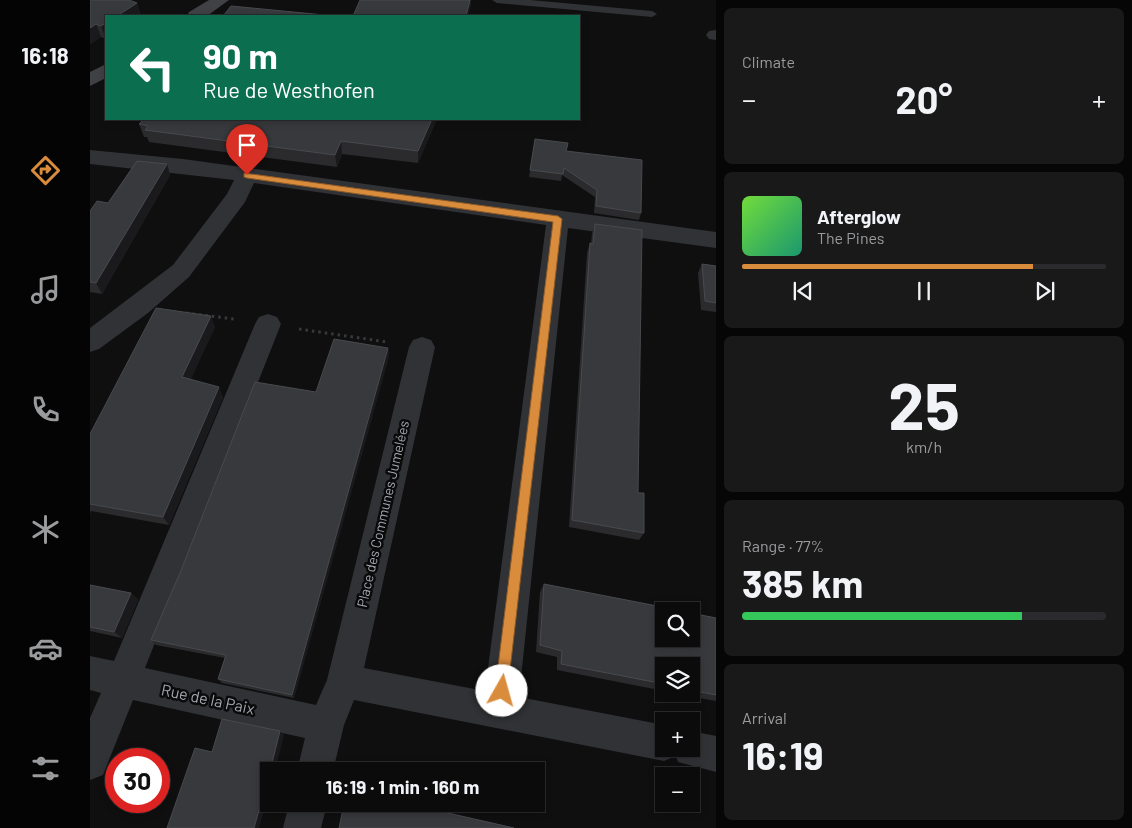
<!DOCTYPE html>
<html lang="en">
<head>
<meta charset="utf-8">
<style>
  body { margin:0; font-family:Barlow,sans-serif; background:#19191a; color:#f1f3f6; height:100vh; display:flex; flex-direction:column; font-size:19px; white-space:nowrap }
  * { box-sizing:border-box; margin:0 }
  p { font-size:16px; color:#9a9b9d }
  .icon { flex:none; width:28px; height:28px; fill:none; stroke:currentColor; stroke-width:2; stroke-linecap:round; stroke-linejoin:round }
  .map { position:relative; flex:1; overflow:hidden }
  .details { display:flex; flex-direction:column; gap:8px; padding:8px; background:#060607; width:416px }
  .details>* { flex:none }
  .top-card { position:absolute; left:15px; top:15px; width:475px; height:105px; border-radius:0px; box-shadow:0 2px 8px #0003,0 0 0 1px #2b2b2d; background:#0b6e4f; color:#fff; overflow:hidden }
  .buttons { position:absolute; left:565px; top:602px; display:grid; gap:10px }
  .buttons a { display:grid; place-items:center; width:45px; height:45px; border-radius:0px; background:#0b0b0c; box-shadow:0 2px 8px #0003,0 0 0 1px #2b2b2d; font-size:25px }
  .speed { position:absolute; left:15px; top:748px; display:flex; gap:10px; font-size:25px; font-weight:700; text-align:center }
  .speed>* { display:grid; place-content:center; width:65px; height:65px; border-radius:50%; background:#0b0b0c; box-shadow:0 2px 8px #0003,0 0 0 1px #2b2b2d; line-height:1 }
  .speed .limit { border:8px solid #d22; background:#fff; color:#111 }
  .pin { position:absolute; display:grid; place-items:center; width:42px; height:42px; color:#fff; margin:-51px -21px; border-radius:50% 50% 50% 0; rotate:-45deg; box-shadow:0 0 5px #0007 }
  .pin .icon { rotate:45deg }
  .me { position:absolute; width:55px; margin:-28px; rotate:7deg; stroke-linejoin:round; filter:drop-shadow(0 0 4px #0008) }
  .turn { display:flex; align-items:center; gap:18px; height:105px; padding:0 15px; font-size:22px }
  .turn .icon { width:65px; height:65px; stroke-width:2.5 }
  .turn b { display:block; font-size:35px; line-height:42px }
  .big { font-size:38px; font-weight:700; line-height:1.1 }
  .details .card { flex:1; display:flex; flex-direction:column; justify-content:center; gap:8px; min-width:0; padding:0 18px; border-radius:8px; background:#19191a }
  .details .dial { align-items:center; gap:0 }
  .dial b { font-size:65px; line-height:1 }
  .song { display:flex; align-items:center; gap:15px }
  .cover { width:60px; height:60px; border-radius:8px; background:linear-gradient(135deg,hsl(100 70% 55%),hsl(160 70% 35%)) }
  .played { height:5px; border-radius:2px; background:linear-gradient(90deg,#da8c3d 80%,#2b2b2d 80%) }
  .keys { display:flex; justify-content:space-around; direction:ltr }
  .heat { display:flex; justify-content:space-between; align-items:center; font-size:28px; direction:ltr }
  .charge { height:8px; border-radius:4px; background:linear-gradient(90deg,#34c759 77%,#2b2b2d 0) }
  .trip { position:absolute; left:170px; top:762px; width:285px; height:50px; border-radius:0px; background:#0b0b0c; box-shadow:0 2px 8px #0003,0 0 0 1px #2b2b2d; font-weight:700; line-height:50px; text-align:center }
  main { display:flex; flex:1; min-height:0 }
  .dock { display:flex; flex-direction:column; width:90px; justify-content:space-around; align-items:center; background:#040405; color:#9a9b9d }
  .dock .icon { width:35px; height:35px }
  .dock .on { color:#da8c3d }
  .dock b { font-size:22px; color:#f1f3f6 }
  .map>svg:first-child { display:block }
</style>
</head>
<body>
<main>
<nav class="dock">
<b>16:18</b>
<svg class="icon on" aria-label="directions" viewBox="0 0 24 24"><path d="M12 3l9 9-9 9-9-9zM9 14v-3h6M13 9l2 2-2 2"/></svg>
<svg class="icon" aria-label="music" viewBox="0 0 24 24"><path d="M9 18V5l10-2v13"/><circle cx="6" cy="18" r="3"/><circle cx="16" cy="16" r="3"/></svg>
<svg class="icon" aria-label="phone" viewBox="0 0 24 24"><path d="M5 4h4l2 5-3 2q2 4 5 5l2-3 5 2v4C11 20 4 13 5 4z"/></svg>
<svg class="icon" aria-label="climate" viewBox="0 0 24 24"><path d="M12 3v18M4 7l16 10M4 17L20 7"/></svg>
<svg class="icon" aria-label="car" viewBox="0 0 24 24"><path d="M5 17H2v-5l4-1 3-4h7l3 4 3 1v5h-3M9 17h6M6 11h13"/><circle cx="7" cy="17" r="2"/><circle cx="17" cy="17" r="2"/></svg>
<svg class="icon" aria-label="filters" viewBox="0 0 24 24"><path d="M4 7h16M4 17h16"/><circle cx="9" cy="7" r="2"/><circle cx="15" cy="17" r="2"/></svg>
</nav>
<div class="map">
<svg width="626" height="828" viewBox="0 0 626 828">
  <rect width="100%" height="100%" fill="#0f0f10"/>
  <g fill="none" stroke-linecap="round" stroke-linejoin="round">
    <g stroke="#37393b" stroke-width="3" stroke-dasharray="2.5 4" stroke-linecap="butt">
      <path d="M96 313 144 319"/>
      <path d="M209 329 297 342"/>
    </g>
    <path fill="#303235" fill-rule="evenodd" d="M402 0H440L562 11 567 14 562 17 407 3Z"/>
    <g fill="#303235" fill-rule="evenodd">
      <path d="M626 30V40L619 39 616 35 619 31Z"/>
      <path d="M0 150 93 159 626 232V248L478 228 429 697 574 725V749H601V731L626 736V772L588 762 586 756 574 761 264 700 254 725 243 771H207L215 738 43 700 13 775 0 780V718L11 693 0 690V656L24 661 165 324 169 317 178 314 187 317 191 324 55 668 226 705 237 680 319 347 323 340 332 337 341 340 345 347 274 668 395 691 456 225 164 183 155 202 99 277 58 313 9 349 0 352V328L83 265 137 194 144 180 0 164Z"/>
      <path d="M199 804H237L231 828H193Z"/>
    </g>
    <g fill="#3f4144" fill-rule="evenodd">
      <path d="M119 0H139L117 16H97L99 12Z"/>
      <path d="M16 64V78L0 86V72Z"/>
    </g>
  </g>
  <g fill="#2b2b2e">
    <path d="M0 0 47 3 51 16H16V39L11 37 0 44Z"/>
    <path d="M54 119H347L328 163 252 154 247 167 59 142 57 137H54L49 124Z"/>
    <path d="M445 139 476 151 551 213 549 220 504 213 505 197 472 175 471 181 439 177Z"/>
    <path d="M77 164 80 175 12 294 0 292V211L18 203Z"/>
    <path d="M505 224 554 533 549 540 479 527 497 253 500 243 501 244 502 233Z"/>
    <path d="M612 264 626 266V312L611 310 608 273Z"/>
    <path d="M125 327 100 379 133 397 79 525 1 511 0 514V434Z"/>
    <path d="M298 348 299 356 204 698 132 683 128 679 135 658 66 645 61 640 226 392Z"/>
    <path d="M454 584 626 618V701L587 694H601V666H574V691L467 670V657L446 652 450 592Z"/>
    <path d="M0 585 41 593 48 600 32 638 0 631Z"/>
  </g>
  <g fill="#1a1a1c">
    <path d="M380 0H381V6L378 16H376Z"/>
    <path d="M47 3 51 16H27Z"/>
    <path d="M16 23V39L11 26Z"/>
    <path d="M6 24 11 37 0 44V28Z"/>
    <path d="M342 119H347L328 163V151Z"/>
    <path d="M251 141 252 154 247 167 245 155Z"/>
    <path d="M77 164 80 175 12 294 6 283Z"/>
    <path d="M121 316 125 327 97 388 92 377Z"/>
    <path d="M298 348 299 356 204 698 202 695Z"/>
    <path d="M129 387 133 397 79 525 73 517Z"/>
    <path d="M41 593 48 600 32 638 24 632Z"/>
    <path d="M190 731 194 735 185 771H180Z"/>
    <path d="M179 775V793L169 828H164Z"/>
  </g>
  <g fill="#38393c" stroke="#484a4e">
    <path d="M0 0H39L47 3 27 16H16V23L11 26 6 24 0 28Z"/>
    <path d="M270 0H380L376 16H263Z"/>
    <path d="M141 6 245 16H133Z"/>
    <path d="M54 119H342L328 151 251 141 245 155 55 130 58 126 49 124Z"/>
    <path d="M445 139 478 143 476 151 552 160 551 213 506 206 507 190 474 168 473 174 440 170Z"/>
    <path d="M47 161 77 164 6 283 0 282V211L7 201 18 203Z"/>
    <path d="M505 224 552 230 548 493H554V533L482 520 500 243 503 244Z"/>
    <path d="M612 264 626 266V303L615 301Z"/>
    <path d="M66 308 121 316 92 377 129 387 73 517 0 504V434Z"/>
    <path d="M244 339 298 348 202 695 128 679 136 655 61 640 90 573 165 382 226 392Z"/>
    <path d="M454 584 593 611H574V639H601V613L626 618V695L601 690V666H574V684L471 664 472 651 450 645Z"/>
    <path d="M0 585 41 593 24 632 0 627Z"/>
    <path d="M132 719 190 731 180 771H179V775L164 828H77L105 748 122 752Z"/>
    <path d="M254 804H318L424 828H249Z"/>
  </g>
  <path fill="#da8c3d" stroke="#8e5b28" d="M154 173 468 216 472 219 417 696 412 698 407 696 405 691 463 222 157 178 154 177Z"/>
  <g text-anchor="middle" stroke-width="5" stroke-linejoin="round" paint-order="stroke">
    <g font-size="14" fill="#a2a8af" stroke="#0a0a0b">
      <text transform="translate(293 514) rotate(-77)" y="5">Place des Communes Jumelées</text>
    </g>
    <g font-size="16" fill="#a2a8af" stroke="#0a0a0b">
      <text transform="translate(118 699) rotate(12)" y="6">Rue de la Paix</text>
    </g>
  </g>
</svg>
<div class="buttons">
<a><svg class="icon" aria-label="search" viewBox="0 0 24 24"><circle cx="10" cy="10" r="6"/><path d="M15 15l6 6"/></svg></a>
<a><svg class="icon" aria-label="layers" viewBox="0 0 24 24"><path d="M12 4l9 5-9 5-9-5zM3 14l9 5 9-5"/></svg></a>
<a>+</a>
<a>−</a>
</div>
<div class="speed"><div class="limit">30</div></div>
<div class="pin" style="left:157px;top:175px;background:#d93025"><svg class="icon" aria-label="arrive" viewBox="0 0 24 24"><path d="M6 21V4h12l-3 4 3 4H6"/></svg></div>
<svg class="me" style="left:412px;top:691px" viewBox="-20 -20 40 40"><circle r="19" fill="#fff"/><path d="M0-13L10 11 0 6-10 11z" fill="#da8c3d"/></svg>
<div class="trip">16:19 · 1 min · 160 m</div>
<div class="top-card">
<div class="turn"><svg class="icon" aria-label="left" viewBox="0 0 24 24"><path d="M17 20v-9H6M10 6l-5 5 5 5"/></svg><div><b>90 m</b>Rue de Westhofen</div></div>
</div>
</div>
<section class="details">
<div class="card"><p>Climate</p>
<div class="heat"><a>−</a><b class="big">20°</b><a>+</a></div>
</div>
<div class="card">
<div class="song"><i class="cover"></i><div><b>Afterglow</b><p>The Pines</p></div></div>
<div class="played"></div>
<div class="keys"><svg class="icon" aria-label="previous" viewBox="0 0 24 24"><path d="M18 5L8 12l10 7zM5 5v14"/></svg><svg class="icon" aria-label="pause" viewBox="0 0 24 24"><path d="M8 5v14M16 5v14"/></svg><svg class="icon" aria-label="next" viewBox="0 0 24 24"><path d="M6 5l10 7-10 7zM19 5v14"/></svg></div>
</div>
<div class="card dial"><b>25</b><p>km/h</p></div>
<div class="card"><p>Range · 77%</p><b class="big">385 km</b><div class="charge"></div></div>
<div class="card"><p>Arrival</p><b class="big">16:19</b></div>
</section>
</main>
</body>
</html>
